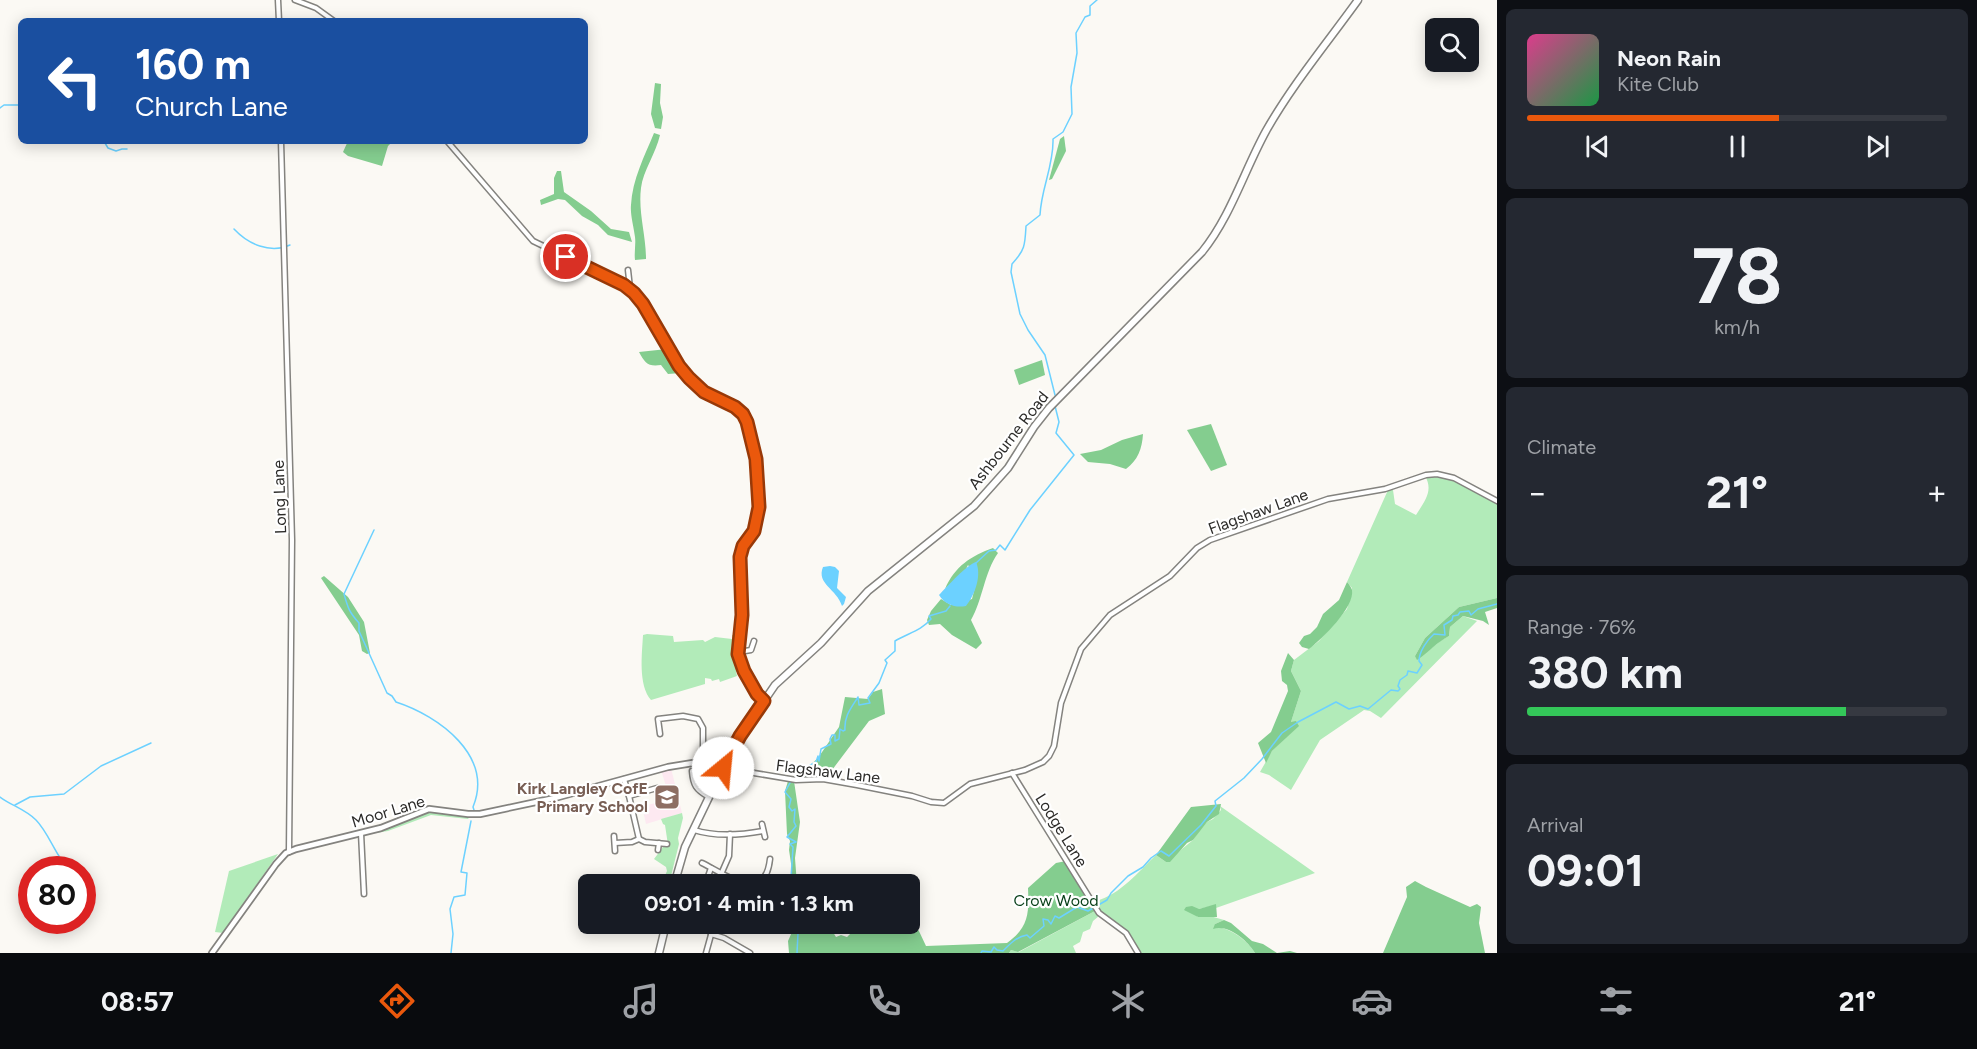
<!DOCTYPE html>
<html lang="en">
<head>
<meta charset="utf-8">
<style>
  body { margin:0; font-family:Figtree,sans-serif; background:#242831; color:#f1f3f6; height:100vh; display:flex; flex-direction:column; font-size:22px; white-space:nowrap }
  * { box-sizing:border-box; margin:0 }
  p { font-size:20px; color:#9ea1a6 }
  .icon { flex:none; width:33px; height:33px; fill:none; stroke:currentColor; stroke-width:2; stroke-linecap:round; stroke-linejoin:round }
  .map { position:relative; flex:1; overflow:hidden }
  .drawer { display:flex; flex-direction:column; gap:9px; padding:9px; background:#0d0f14; width:480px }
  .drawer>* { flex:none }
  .guide { position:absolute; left:18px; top:18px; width:570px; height:126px; border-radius:9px; box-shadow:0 3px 15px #0003; background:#1a4fa0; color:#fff; overflow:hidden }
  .tools { position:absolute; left:1425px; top:18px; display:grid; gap:12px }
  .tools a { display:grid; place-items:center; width:54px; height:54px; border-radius:9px; background:#171b24; box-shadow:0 3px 15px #0003; font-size:30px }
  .speed { position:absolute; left:18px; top:856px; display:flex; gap:12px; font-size:30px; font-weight:700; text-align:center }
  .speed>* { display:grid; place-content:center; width:78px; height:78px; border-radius:50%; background:#171b24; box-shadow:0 3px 15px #0003; line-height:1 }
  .speed .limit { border:9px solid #d22; background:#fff; color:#111 }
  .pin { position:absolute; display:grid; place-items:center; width:51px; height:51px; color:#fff; margin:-26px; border:3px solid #fff; border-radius:50%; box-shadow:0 2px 6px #0007 }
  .me { position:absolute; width:66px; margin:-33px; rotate:28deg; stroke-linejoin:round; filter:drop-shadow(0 0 4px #0008) }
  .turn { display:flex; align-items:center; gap:21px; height:126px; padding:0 18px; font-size:27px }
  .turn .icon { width:78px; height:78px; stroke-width:2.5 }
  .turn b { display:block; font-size:42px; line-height:51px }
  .big { font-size:45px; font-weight:700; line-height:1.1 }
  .drawer .tile { flex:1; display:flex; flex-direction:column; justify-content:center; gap:9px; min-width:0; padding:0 21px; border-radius:9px; background:#242831 }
  .drawer .dial { align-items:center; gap:0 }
  .dial b { font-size:78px; line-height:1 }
  .song { display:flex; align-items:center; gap:18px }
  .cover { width:72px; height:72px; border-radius:9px; background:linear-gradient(135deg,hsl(330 70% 55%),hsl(140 70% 35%)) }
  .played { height:6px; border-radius:3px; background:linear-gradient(90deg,#ea580c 60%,#363941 60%) }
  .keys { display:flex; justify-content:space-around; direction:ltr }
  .heat { display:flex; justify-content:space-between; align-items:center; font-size:33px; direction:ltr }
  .charge { height:9px; border-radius:4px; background:linear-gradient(90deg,#34c759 76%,#363941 0) }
  .trip { position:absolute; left:578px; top:874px; width:342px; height:60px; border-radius:9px; background:#171b24; box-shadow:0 3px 15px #0003; font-weight:700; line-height:60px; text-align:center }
  .tab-bar { display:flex; height:96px; justify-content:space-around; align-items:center; background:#090b0e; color:#9ea1a6 }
  .tab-bar .icon { width:42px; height:42px }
  .tab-bar .on { color:#ea580c }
  .tab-bar b { font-size:27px; color:#f1f3f6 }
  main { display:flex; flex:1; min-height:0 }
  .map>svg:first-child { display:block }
</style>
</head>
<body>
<main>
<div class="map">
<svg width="1497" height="953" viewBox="0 0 1497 953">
  <rect width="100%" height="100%" fill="#fbf9f4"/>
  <path fill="#fde9f1" d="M671 768 682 813 646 824 642 806 656 803 654 790 666 786 661 770Z"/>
  <g fill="#b2ebb9">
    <path d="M1433 475 1448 477 1497 502V598L1459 607 1425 638 1415 656C1431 653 1435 642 1449 636L1450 627 1463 616 1477 621 1381 718 1370 711 1364 710 1320 740 1291 790 1269 775 1260 772 1272 751 1298 726 1291 722 1301 691 1291 671 1294 660 1319 641 1347 609 1352 588 1347 582 1388 490 1392 488 1393 490 1395 504 1416 515C1424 502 1434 491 1425 476Z"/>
    <path d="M647 634 673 636 674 642 703 640 705 642 715 637 732 639V635H737L736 655 741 670 736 672 737 676 720 682 719 679 712 681 711 679 705 678V684L651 700C638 685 642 654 643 635Z"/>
    <path d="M1220 806 1315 873 1216 908V905L1199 909 1197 917 1210 916 1224 920 1215 924C1219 928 1223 928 1228 930 1239 935 1249 943 1255 953H1139L1131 937 1101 912 1096 901C1121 894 1138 872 1156 855L1166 862 1193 840 1199 831 1207 822 1213 819 1221 810Z"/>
    <path d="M426 811 471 815 468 819 431 815 388 831 376 833 374 831Z"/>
    <path d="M682 813 683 818 678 838 679 844 670 880H663L667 871 666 867 654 859 663 847 668 845 665 825 663 824 661 819Z"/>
    <path d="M278 854 223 933 215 932 229 871Z"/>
    <path d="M1095 911 1099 916 1093 921 1090 929 1083 932 1080 942 1073 946 1076 953H1009L1011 950 1019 952Z"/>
  </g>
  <g fill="#84cd8f">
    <path d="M655 83 661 84 660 103 663 117 661 129 655 128 651 114Z"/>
    <path d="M654 133 660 135C656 153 643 171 641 188 638 212 646 235 646 259L635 260C634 252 636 245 635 237 634 228 630 214 631 205 632 180 645 155 654 133Z"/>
    <path d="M1064 136 1066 151 1052 179 1049 180 1060 139Z"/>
    <path d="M348 141H393L388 146 382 166 348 156 343 152Z"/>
    <path d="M557 171H561L564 192 591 211 611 229 629 232 632 242 608 235 598 225 582 216 565 200 558 199 541 205 540 200 554 194V178Z"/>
    <path d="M667 349 681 373 668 374 661 365C648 367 645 363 639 352Z"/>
    <path d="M1042 360 1045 375 1019 385 1014 370Z"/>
    <path d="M1211 424 1227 465 1211 471 1187 430Z"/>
    <path d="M1143 434C1142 449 1138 460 1126 469L1110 464 1088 462 1080 454 1101 450 1122 440Z"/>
    <path d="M993 548 998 553C984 573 983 599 971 620L982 643 976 649 952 635 940 624 929 625 927 620 931 611 941 599 951 605 972 599 977 579 968 565 965 571 945 589C955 566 971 556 993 548Z"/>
    <path d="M324 576 348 597 364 622 370 653 367 654 362 651 359 635 321 578Z"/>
    <path d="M1347 582C1349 584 1351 587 1352 590 1355 607 1322 639 1309 649L1302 647 1299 643 1304 636 1310 634 1317 627 1323 614 1339 600Z"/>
    <path d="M1497 598V608L1485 612 1489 625 1483 621 1463 616 1450 627 1449 636C1437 642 1429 652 1417 660L1415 656 1425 638 1459 607Z"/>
    <path d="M1288 653 1294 660 1291 671 1301 691 1291 722 1296 721 1299 726 1272 751 1266 763 1258 743 1271 732 1288 691 1287 685 1282 681 1281 671Z"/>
    <path d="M882 689 885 714 869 721 826 778H796L818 758 839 727 845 697 868 699 873 692Z"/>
    <path d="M788 781H794L800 822 795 858 797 885H792V870L789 850 790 841 787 834 785 791Z"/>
    <path d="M1221 804 1219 814 1207 822 1193 840 1187 843 1170 862H1166L1156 855 1191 807Z"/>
    <path d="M1066 861 1095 911 1018 952 1011 950 1009 953H789L788 941 792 932 789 933 781 924H801V929L805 933 828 924 836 937 841 935 847 937 860 924H909V910L926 946 1007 943C1029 927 1029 913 1028 888L1056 863Z"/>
    <path d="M1415 881 1426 887 1470 907 1477 904 1481 907 1479 923 1485 953H1383L1407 897 1406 887Z"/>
    <path d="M1216 904 1217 917H1198L1184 910 1186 907 1192 906 1199 909Z"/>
    <path d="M1224 920 1231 923 1252 941 1263 944 1277 953 1290 951 1297 953H1255C1247 940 1228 924 1213 929L1215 924Z"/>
  </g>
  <g fill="#6cd1ff">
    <path d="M976 562C982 575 975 595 966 606 956 608 945 605 939 595 948 586 966 565 976 562Z"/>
    <path d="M830 566 835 567 839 571 837 588 846 597 844 604 842 606C837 589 816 584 823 567Z"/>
  </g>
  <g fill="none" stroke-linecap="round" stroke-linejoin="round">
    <g stroke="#6cd1ff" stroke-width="1.5">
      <path d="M0 108 4 105H21"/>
      <path d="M99 141 105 143 108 148 116 151 122 149H127"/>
      <path d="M234 229C248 244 270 254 290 245"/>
      <path d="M1055 395 1045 355 1028 330 1020 314 1011 272 1012 264C1025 250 1025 245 1026 226L1040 215C1041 189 1054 165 1053 139L1063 132 1072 114 1071 87 1077 53 1076 33 1085 17 1090 15V6L1097 0"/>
      <path d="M374 530 344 594C348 608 349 612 359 623V631L387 693 392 696 396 702C439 716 494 756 473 807L474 810"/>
      <path d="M976 563 989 551 996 550 1000 545 1005 550 1030 510 1074 455 1056 433 1059 422 1055 406"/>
      <path d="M795 777 801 770 816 762 818 756 819 761 821 749 831 744 830 739 832 735H835V741L839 739 840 729 843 731 845 730C844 716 851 708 858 697L859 705 870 703 868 698 879 683 887 663 885 660 895 651V641C908 633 921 631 931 619L929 616 946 611 950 606"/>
      <path d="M791 781 785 792 791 799 789 807 792 811 795 809 794 822 796 826 787 837 796 842 790 844 793 847 791 879 793 885"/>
      <path d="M0 797C12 806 25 809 36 820 45 829 52 845 59 856L56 860"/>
      <path d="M15 805 30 797 64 794 101 766 151 743"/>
      <path d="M794 924 798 933 797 953"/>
      <path d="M451 953 453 934 450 909 454 897 465 895 467 873 461 872 471 821"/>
      <path d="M981 953 982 951 991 952 994 947 997 950 1003 951C1011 943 1016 937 1027 935L1030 938 1044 926 1043 919 1048 920 1051 924 1055 916 1059 918 1077 907 1088 911 1107 900 1111 893 1128 876 1143 867 1151 858 1161 851 1169 856 1201 825 1216 806 1215 801 1244 778 1262 759 1282 733 1298 722 1336 702 1349 709 1360 706 1368 709 1391 690 1398 691 1400 689 1398 686 1400 680 1407 675 1408 671 1417 673 1422 665 1419 661C1419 652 1427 640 1434 634L1445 635 1444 625 1452 620 1453 616 1458 615 1460 612 1469 611 1471 615 1478 609 1497 604"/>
    </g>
    <defs>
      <g id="minor">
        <path d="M278 0 279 21"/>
        <path d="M295 0 316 8 334 21"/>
        <path d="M281 141 292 540 289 852"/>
        <path d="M447 141 533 241 624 285C652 304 661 340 680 367 687 376 695 387 705 393 721 402 740 405 748 424 758 449 764 501 756 527 753 537 742 543 740 554 738 568 742 585 742 599 743 617 738 636 738 654 739 665 745 674 751 683 755 690 758 696 764 701"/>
        <path d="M628 270 630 288"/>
        <path d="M739 652 751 650 754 641"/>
        <path d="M660 734 658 719 683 716 698 719 703 728V761"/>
        <path d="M724 768 796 780 823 779 857 785 912 796 931 802 944 803 970 784 1025 770 1043 762 1049 756 1054 746 1061 703 1081 649 1110 615 1170 576 1197 548 1210 540 1328 499 1385 489 1426 475 1437 474 1454 478 1497 501"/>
        <path d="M692 771C693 785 696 790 709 797"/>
        <path d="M1012 773 1099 913 1126 933 1138 953"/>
        <path d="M624 779 629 796 657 788"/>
        <path d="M629 796 639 839 645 842 667 844"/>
        <path d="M762 824 765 837"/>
        <path d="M694 830C716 837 741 835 763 831"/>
        <path d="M361 833 364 894"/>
        <path d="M614 836 615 851"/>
        <path d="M615 843 632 842 639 839"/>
        <path d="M658 850 659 843"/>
        <path d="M702 863C725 874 765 906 770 859"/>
        <path d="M722 872 729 856 730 834"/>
        <path d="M705 885 711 868"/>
        <path d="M711 934 724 938 750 953"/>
        <path d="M706 953 714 924"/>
      </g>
      <path id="major" d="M212 953 276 864 286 853 296 849 381 828 429 809 468 814H480L555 798 668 767 711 760 724 765"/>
      <g id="highway">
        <path d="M674 885 685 847 723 768 740 736 775 685 821 643 868 591 974 506 1008 468 1034 427 1049 408 1202 252C1231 216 1244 171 1266 131 1292 85 1327 43 1358 0"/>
        <path d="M659 953 666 924"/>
      </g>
    </defs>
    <use href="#minor" stroke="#84837f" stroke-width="7"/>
    <use href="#major" stroke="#84837f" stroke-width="8"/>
    <use href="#highway" stroke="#84837f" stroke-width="9"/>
    <use href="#minor" stroke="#fff" stroke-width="4"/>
    <use href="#major" stroke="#fff" stroke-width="4.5"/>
    <use href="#highway" stroke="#fff" stroke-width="6"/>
  </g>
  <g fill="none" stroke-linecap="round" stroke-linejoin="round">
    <defs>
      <path id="route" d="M566 257 624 285 634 293 643 304 679 366 689 378 704 392 735 407 743 414 747 422 756 459 759 507 754 531 743 546 740 557 742 615 738 654 744 671 757 694 764 701 740 736 723 768"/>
    </defs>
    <use href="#route" stroke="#983908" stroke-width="15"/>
    <use href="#route" stroke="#ea580c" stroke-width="10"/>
  </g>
  <defs>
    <symbol id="school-square" viewBox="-11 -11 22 22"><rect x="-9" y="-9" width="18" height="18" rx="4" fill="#8d6e63" stroke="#fff"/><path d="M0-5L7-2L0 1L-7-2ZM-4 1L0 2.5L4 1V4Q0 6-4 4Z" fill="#fff"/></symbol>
  </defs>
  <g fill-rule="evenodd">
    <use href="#school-square" x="652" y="782" width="30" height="30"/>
  </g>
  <g text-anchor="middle" stroke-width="4.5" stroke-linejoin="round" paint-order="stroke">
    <g font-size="16" fill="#2c2b29" stroke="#fff">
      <text transform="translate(1008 440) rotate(-52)" y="6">Ashbourne Road</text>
      <text transform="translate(279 497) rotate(-92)" y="6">Long Lane</text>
      <text transform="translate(1258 511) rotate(-20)" y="6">Flagshaw Lane</text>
      <text transform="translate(828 771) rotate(7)" y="6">Flagshaw Lane</text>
      <text transform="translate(388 811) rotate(-17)" y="6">Moor Lane</text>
      <text transform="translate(1062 830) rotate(58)" y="6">Lodge Lane</text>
    </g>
    <g font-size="16" font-weight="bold" fill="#785e54" stroke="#fff" text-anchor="end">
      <text x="648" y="794">Kirk Langley CofE<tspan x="648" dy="18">Primary School</tspan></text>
    </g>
    <g font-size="16" fill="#073f18" stroke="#fff">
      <text x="1056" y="906">Crow Wood</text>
    </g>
  </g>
</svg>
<div class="tools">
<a><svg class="icon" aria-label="search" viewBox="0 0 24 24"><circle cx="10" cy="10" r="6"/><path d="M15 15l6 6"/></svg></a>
</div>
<div class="speed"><div class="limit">80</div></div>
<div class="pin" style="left:566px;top:257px;background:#d93025"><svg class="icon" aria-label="arrive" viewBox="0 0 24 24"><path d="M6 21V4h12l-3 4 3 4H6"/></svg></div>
<svg class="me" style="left:723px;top:768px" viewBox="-20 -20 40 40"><circle r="19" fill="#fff"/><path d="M0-13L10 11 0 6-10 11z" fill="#ea580c"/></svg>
<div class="trip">09:01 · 4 min · 1.3 km</div>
<div class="guide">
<div class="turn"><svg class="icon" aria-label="left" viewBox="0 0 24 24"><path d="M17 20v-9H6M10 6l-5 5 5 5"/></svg><div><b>160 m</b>Church Lane</div></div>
</div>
</div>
<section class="drawer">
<div class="tile">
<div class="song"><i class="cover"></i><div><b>Neon Rain</b><p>Kite Club</p></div></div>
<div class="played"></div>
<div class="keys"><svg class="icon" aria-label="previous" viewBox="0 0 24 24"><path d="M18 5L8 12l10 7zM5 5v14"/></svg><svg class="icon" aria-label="pause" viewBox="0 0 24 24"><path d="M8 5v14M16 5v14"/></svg><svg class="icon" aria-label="next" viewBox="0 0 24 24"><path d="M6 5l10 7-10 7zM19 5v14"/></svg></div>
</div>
<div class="tile dial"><b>78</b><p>km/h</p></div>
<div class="tile"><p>Climate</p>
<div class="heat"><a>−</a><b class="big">21°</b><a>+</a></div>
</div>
<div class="tile"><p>Range · 76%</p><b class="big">380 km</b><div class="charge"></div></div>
<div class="tile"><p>Arrival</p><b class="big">09:01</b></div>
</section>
</main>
<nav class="tab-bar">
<b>08:57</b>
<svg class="icon on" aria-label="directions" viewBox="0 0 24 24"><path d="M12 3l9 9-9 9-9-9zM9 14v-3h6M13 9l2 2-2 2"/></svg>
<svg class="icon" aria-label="music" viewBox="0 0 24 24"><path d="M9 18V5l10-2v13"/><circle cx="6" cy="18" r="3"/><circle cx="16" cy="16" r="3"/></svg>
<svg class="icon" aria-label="phone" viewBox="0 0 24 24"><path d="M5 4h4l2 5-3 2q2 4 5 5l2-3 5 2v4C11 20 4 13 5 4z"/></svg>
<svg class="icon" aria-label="climate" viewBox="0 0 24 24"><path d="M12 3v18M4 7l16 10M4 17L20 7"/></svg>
<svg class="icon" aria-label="car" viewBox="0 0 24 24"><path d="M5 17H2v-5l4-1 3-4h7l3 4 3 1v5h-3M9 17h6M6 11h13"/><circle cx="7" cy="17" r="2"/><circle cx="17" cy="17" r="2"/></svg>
<svg class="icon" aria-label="filters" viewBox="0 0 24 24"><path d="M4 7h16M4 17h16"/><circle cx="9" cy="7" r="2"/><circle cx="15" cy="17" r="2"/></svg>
<b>21°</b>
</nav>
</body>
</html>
